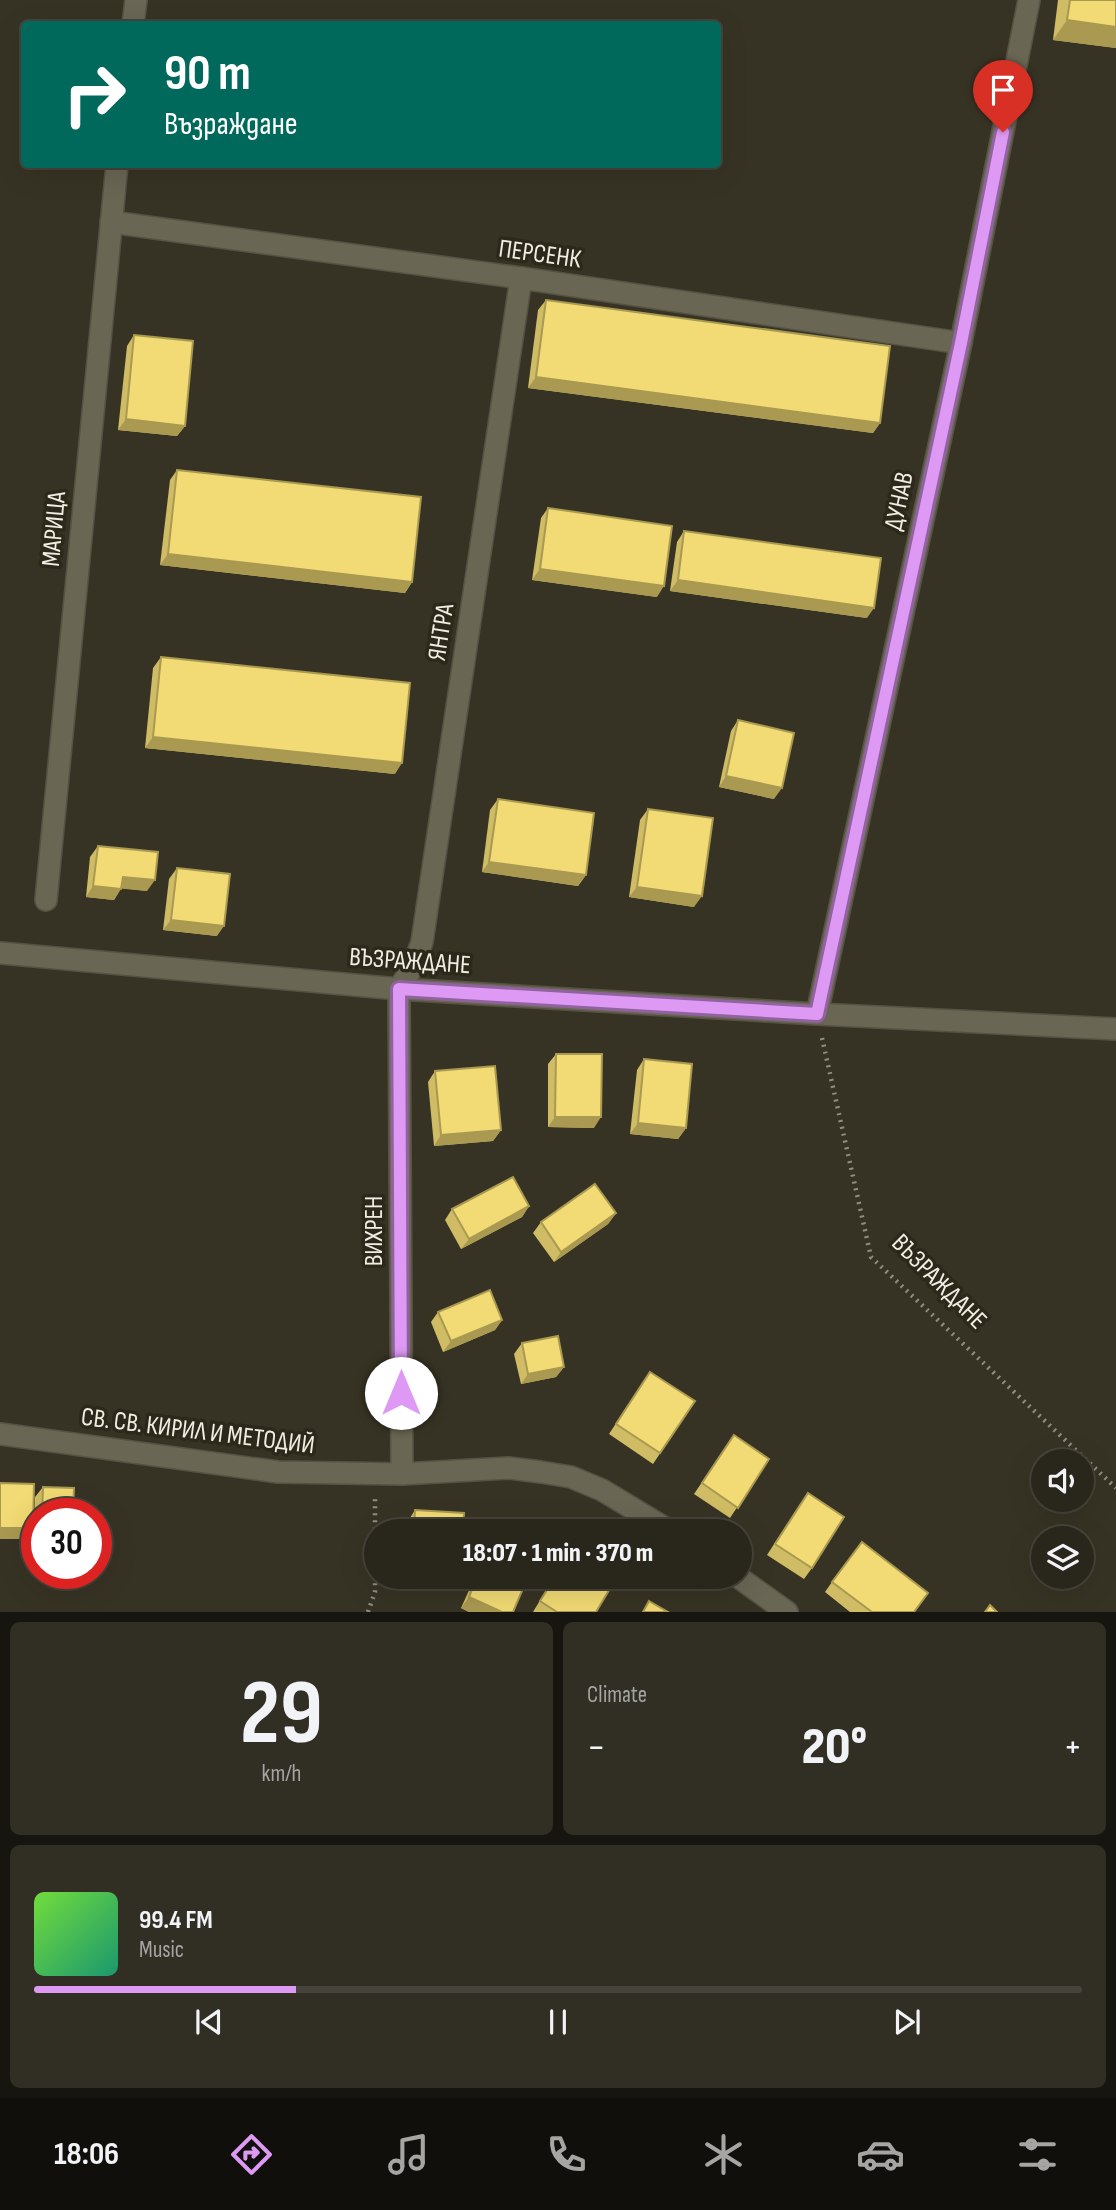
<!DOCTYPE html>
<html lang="en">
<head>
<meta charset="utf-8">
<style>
  body { margin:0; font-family:"Sofia Sans Condensed",sans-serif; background:#312e24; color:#f1f3f6; height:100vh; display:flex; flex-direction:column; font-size:26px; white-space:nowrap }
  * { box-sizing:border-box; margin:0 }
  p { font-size:23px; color:#a5a5a3 }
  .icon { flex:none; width:38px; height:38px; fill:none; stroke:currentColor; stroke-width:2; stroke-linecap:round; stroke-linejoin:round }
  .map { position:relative; height:1612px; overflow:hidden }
  .details { display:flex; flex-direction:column; gap:10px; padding:10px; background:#17150f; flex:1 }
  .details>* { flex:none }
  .banner { position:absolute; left:21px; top:21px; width:700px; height:147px; border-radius:7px; box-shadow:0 7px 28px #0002,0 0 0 2px #45433a; background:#00695c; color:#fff; overflow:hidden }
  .fabs { position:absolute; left:1031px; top:1449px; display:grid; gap:14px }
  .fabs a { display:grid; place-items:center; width:63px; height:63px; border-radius:50%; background:#29261b; box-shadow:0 7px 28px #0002,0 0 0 2px #45433a; font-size:35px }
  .speed { position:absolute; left:21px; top:1498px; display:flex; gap:14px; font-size:35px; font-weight:700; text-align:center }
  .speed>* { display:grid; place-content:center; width:91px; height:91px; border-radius:50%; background:#29261b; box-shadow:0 7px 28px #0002,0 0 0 2px #45433a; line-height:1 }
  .speed .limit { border:10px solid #d22; background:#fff; color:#111 }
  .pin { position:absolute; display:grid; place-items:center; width:60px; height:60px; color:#fff; margin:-72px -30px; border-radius:50% 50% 50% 0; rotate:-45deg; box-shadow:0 0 7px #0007 }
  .pin .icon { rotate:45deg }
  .me { position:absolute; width:77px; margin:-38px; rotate:0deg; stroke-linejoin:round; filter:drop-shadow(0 0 5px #0008) }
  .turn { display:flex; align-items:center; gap:24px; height:147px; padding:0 28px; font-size:32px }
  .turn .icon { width:91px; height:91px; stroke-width:2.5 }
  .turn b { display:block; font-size:49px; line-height:60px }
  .big { font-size:52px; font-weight:800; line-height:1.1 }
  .details .tile { flex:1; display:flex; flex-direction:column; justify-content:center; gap:10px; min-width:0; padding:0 24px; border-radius:10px; background:#312e24 }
  .details .dial { align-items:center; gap:0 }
  .dial b { font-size:91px; line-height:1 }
  .song { display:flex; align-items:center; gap:21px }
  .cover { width:84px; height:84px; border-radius:10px; background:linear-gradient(135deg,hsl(100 70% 55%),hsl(160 70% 35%)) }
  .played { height:7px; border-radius:4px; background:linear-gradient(90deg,#dd99f3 25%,#45433a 25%) }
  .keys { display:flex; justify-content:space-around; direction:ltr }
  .heat { display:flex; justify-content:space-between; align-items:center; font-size:38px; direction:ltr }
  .details .tiles { flex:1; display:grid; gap:10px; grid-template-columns:1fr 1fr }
  .tile:last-child { grid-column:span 2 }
  .trip { position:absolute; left:364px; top:1519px; width:388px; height:70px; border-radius:35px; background:#29261b; box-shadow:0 7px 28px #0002,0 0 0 2px #45433a; font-weight:800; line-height:70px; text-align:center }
  .dock { display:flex; height:112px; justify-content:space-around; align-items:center; background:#100f0b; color:#a5a5a3 }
  .dock .icon { width:49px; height:49px }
  .dock .selected { color:#dd99f3 }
  .dock b { font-size:32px; color:#f1f3f6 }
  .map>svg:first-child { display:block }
</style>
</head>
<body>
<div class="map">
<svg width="1116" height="1612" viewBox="0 0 1116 1612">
  <rect width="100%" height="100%" fill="#373324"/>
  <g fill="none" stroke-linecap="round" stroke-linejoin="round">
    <defs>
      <g id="minor">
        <path d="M133 24 136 0"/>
        <path d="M111 222 521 278 961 343"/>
        <path d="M46 900 117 164"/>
        <path d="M0 953 399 989 817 1014 1116 1029"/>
        <path d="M817 1014 961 343 1029 0"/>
        <path d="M0 1434 278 1472 402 1474 508 1468 541 1472 571 1477 602 1490 670 1531"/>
        <path d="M402 1474 399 989 413 966 422 942 521 278"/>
        <path d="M738 1577 787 1612"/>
      </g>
    </defs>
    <use href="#minor" stroke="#555244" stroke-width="24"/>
    <g stroke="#908c80" stroke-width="4.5" stroke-dasharray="2 5" stroke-linecap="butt">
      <path d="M822 1038 871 1257 1116 1488"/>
      <path d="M368 1612 375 1592V1498"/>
    </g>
    <use href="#minor" stroke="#696654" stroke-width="21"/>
  </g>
  <g fill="#d0bc64">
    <path d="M1058 0H1116V48L1053 40Z"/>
    <path d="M546 300 880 423 873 433 528 388 538 310Z"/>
    <path d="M134 335 185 426 177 436 118 430 127 346Z"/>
    <path d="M177 470 412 582 405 593 160 565 170 480Z"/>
    <path d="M548 508 657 597 532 580 541 518Z"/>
    <path d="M684 531 867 618 670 591 677 542Z"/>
    <path d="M161 657 395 774 145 748 153 668Z"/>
    <path d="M738 720 774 799 719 787 731 731Z"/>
    <path d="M498 799 586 875 578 886 482 872 490 810Z"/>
    <path d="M648 809 694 907 629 897 640 820Z"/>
    <path d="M98 846 147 891 121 888 114 900 86 897 90 857Z"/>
    <path d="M177 868 217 936 163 930 169 879Z"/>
    <path d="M556 1054 594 1128 548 1127V1064Z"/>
    <path d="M644 1059 686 1128 678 1139 630 1134 637 1070Z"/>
    <path d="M435 1071 501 1130 493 1141 434 1146 428 1082Z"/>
    <path d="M529 1206 522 1217 461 1249 445 1220 452 1209Z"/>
    <path d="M616 1213 608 1224 554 1262 533 1233 541 1222Z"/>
    <path d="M438 1312 502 1320 495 1330 443 1352 431 1322Z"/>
    <path d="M522 1343 564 1367 556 1377 521 1384 514 1354Z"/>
    <path d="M650 1372 695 1401 653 1464 609 1434Z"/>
    <path d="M734 1435 769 1459 730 1518 694 1494Z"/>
    <path d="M43 1487 73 1514H37V1535H34L35 1497Z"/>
    <path d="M800 1504 812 1568 804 1579 767 1555Z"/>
    <path d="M415 1510 463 1531H407L408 1521Z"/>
    <path d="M475 1577H528L513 1612H469L461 1608Z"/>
    <path d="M554 1577H617L596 1612H533Z"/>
    <path d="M832 1582 915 1612H850L825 1592Z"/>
  </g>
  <g fill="#a99951">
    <path d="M1067 20 1116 27V48L1053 40Z"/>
    <path d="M536 377 880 423 873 433 528 388Z"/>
    <path d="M126 419 185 426 177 436 118 430Z"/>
    <path d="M168 554 412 582 405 593 160 565Z"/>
    <path d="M540 569 664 586 657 597 532 580Z"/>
    <path d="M678 580 874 608 867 618 670 591Z"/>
    <path d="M153 737 402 763 395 774 145 748Z"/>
    <path d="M726 776 782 788 774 799 719 787Z"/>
    <path d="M489 862 586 875 578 886 482 872Z"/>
    <path d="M123 877 155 880 147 891 115 888Z"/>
    <path d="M93 886 121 889 114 900 86 897Z"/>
    <path d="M637 887 702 896 694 907 629 897Z"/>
    <path d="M171 920 224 926 217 936 163 930Z"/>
    <path d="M555 1117H601L594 1128 548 1127Z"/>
    <path d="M638 1123 686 1128 678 1139 630 1134Z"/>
    <path d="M501 1130 493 1141 434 1146 441 1135Z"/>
    <path d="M529 1206 522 1217 461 1249 469 1239Z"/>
    <path d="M616 1213 608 1224 554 1262 561 1252Z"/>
    <path d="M502 1320 495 1330 443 1352 451 1341Z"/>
    <path d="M564 1367 556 1377 521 1384 528 1374Z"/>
    <path d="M0 1528H33L26 1539H0Z"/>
    <path d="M469 1597 502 1612H469L461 1608Z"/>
  </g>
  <g fill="#f2db74" stroke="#a99951" stroke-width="2">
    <path d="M1070 0H1116V27L1067 20Z"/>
    <path d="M546 300 890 346 880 423 536 377Z"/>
    <path d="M134 335 193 341 185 426 126 419Z"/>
    <path d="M177 470 421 497 412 582 168 554Z"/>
    <path d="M548 508 672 526 664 586 540 569Z"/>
    <path d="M684 531 881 558 874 608 678 580Z"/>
    <path d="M161 657 410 683 402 763 153 737Z"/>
    <path d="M738 720 794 733 782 788 726 776Z"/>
    <path d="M498 799 594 813 586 875 489 862Z"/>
    <path d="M648 809 713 818 702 896 637 887Z"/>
    <path d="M98 846 158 852 155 880 123 877 121 889 93 886Z"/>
    <path d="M177 868 230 874 224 926 171 920Z"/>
    <path d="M556 1054H602L601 1117H555Z"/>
    <path d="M644 1059 692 1064 686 1128 638 1123Z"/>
    <path d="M495 1066 501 1130 441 1135 435 1071Z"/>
    <path d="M513 1177 529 1206 469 1239 452 1209Z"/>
    <path d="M595 1184 616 1213 561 1252 541 1222Z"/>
    <path d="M490 1290 502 1320 451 1341 438 1312Z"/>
    <path d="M558 1336 564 1367 528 1374 522 1343Z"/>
    <path d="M650 1372 695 1401 660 1453 616 1424Z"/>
    <path d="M734 1435 769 1459 738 1508 702 1483Z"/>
    <path d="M0 1483 34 1484 33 1528H0Z"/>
    <path d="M43 1487 74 1488 73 1514H42Z"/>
    <path d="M808 1493 844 1517 812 1568 775 1544Z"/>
    <path d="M415 1510 464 1513 463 1531H414Z"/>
    <path d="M585 1527 593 1531H582Z"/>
    <path d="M862 1542 928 1593 914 1612H872L832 1582Z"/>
    <path d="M477 1577H528L513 1612H502L469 1597Z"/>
    <path d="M555 1577H617L596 1612H557L540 1601Z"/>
    <path d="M649 1601 668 1612H643Z"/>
    <path d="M990 1605 997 1612H985Z"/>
  </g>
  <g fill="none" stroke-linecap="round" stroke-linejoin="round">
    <defs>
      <path id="route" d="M401 1393 399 989 817 1014 961 343 1003 132"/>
    </defs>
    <use href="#route" stroke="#90639e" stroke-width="18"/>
    <use href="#route" stroke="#dd99f3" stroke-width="12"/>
  </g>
  <g text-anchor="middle" stroke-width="7" stroke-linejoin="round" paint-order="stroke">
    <g font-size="26" fill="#f0ede4" stroke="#2d291a">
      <text transform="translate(540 253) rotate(8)" y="9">ПЕРСЕНК</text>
      <text transform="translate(898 501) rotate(-78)" y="9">ДУНАВ</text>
      <text transform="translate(53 529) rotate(-85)" y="9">МАРИЦА</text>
      <text transform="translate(440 632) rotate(-81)" y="9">ЯНТРА</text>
      <text transform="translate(410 960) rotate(4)" y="9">ВЪЗРАЖДАНЕ</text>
      <text transform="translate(373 1231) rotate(-90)" y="9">ВИХРЕН</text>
      <text transform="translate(940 1281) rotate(45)" y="9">ВЪЗРАЖДАНЕ</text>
      <text transform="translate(198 1430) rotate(7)" y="9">СВ. СВ. КИРИЛ И МЕТОДИЙ</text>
    </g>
  </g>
</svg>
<div class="fabs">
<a><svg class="icon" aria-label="sound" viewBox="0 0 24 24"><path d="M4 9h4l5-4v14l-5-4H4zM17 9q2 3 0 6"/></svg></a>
<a><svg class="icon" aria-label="layers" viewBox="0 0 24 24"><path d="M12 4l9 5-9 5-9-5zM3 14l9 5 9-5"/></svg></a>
</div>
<div class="speed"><div class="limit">30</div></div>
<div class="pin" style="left:1003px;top:132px;background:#d93025"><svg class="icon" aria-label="arrive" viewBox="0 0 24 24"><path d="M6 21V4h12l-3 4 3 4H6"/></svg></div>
<svg class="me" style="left:401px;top:1393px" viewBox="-20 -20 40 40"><circle r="19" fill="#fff"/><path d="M0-13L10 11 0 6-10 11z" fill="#dd99f3"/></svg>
<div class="trip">18:07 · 1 min · 370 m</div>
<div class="banner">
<div class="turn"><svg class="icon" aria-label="right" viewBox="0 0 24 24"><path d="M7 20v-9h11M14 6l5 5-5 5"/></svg><div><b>90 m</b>Възраждане</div></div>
</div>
</div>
<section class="details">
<div class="tiles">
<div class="tile dial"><b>29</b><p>km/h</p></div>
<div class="tile"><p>Climate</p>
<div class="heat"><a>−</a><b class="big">20°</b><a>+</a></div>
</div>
<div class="tile">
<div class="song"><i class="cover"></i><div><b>99.4 FM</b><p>Music</p></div></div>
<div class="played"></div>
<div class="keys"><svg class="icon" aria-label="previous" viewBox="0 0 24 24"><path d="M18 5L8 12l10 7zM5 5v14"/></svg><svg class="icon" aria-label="pause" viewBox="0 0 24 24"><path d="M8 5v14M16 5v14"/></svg><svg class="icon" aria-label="next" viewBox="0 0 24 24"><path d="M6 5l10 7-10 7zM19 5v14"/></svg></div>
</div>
</div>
</section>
<nav class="dock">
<b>18:06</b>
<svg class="icon selected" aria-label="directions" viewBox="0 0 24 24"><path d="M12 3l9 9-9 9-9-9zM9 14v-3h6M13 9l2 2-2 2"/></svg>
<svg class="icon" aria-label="music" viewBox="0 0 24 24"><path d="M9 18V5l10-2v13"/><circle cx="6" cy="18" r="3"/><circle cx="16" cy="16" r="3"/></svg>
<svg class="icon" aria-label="phone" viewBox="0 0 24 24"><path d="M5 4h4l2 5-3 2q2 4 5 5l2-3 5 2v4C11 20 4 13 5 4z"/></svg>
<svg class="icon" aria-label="climate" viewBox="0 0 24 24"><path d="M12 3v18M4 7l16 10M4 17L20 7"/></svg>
<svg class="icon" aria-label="car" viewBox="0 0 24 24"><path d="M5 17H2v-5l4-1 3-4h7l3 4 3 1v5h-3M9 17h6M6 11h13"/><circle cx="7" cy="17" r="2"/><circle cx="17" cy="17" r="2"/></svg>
<svg class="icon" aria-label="filters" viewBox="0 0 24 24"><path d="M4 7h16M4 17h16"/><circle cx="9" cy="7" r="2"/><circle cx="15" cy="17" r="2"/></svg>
</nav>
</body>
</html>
